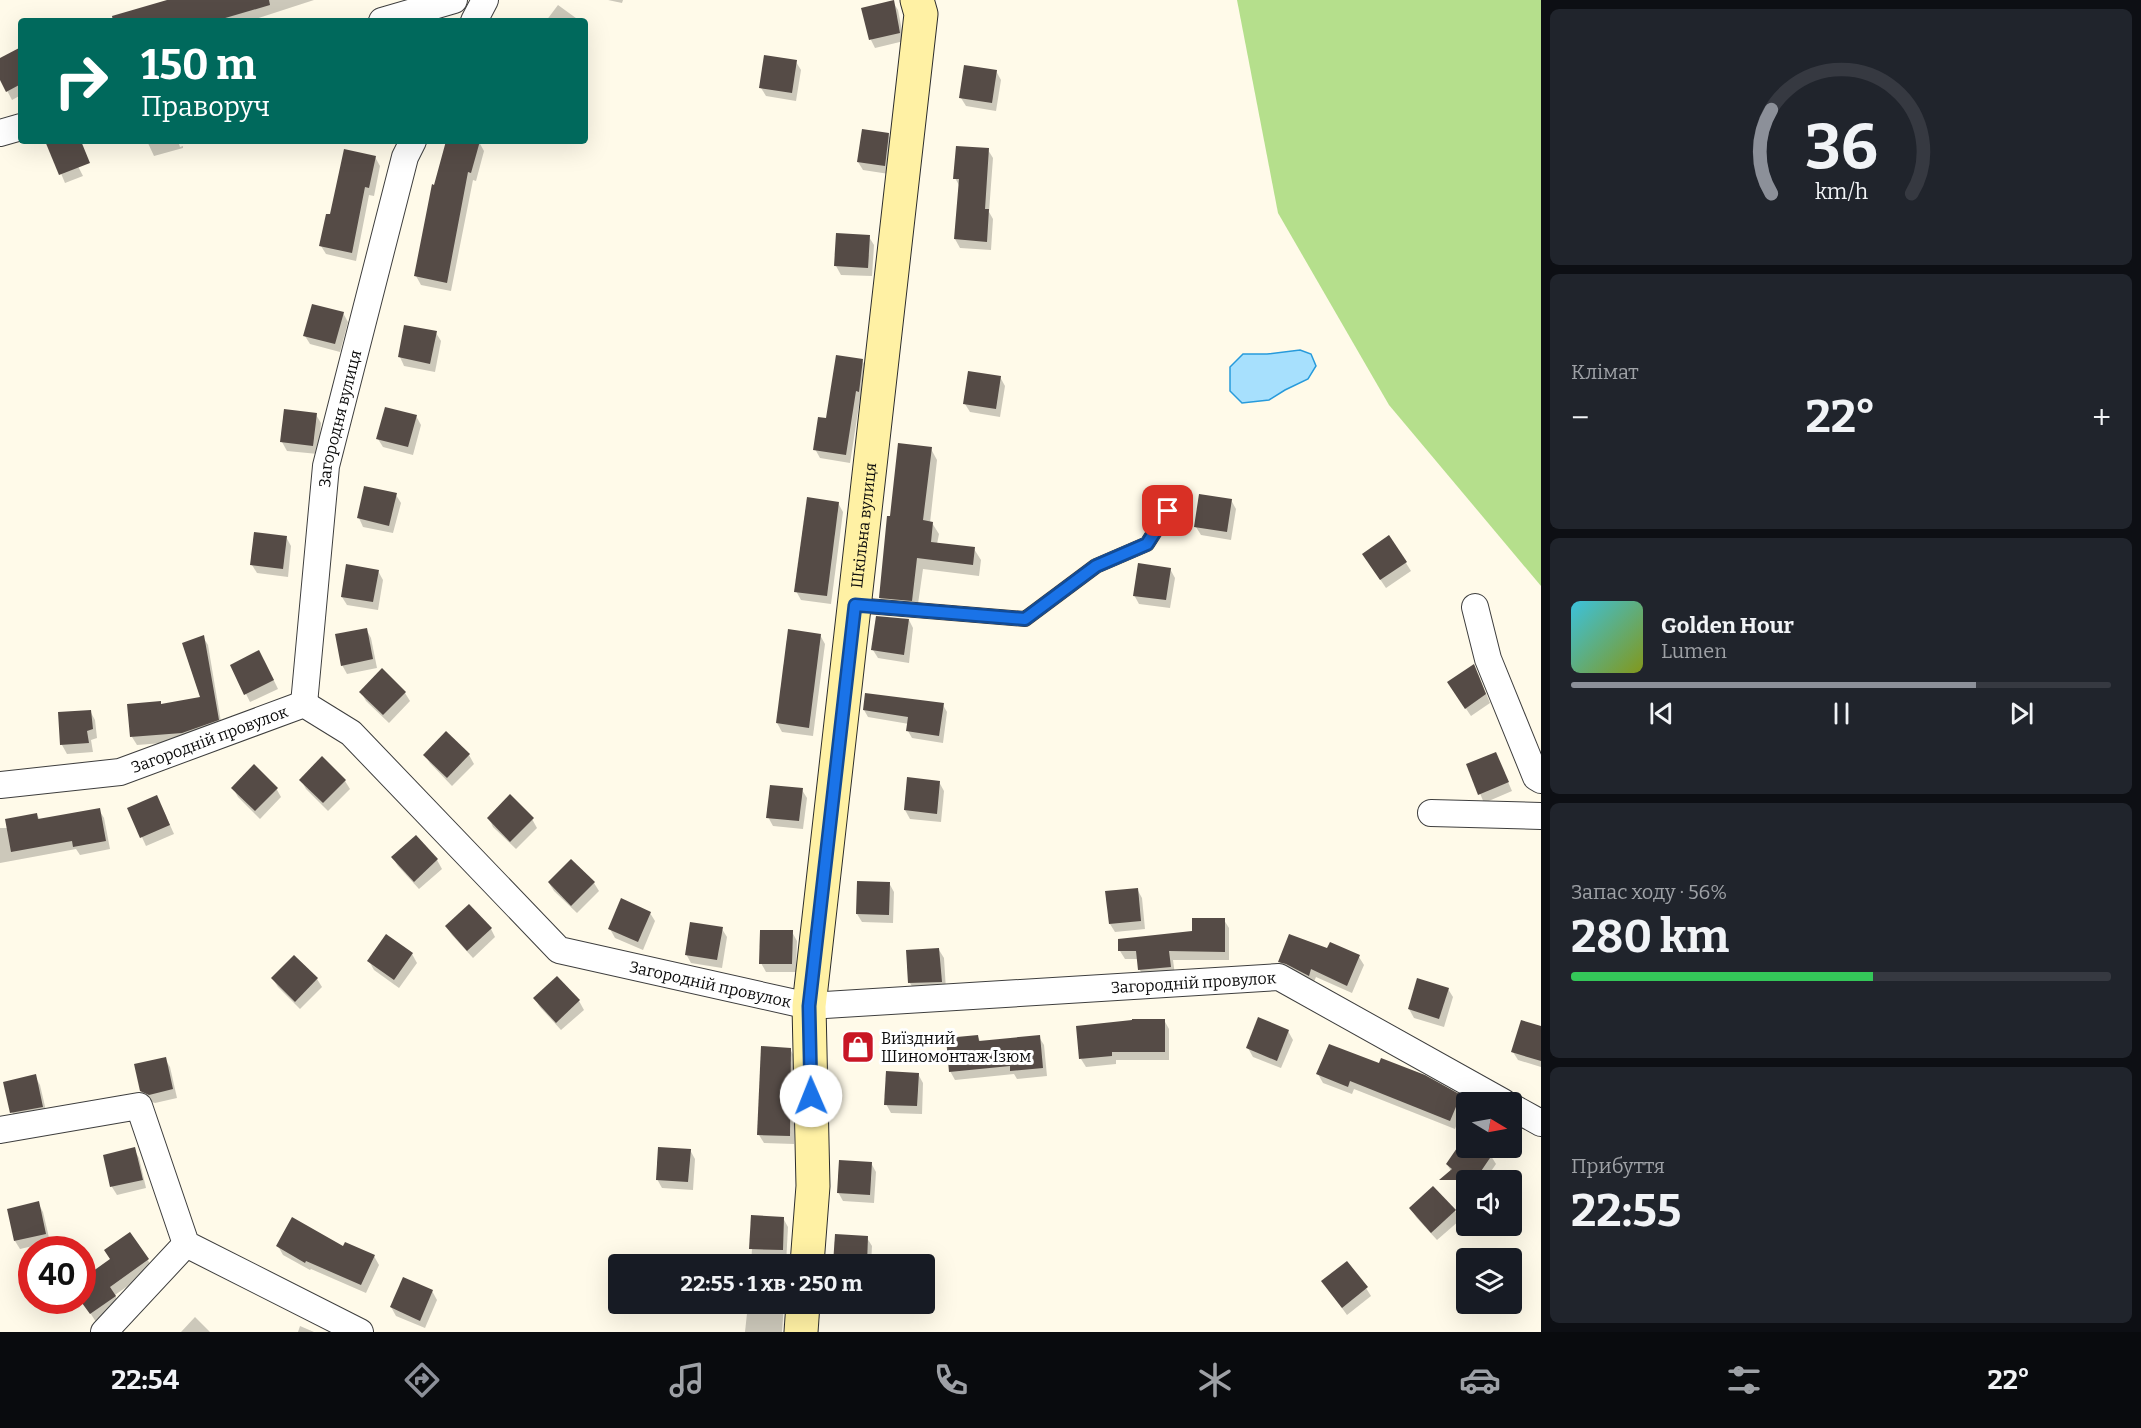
<!DOCTYPE html>
<html lang="uk">
<head>
<meta charset="utf-8">
<style>
  body { margin:0; font-family:Bitter,serif; background:#20242c; color:#f1f3f6; height:100vh; display:flex; flex-direction:column; font-size:22px; white-space:nowrap }
  * { box-sizing:border-box; margin:0 }
  p { font-size:20px; color:#9ea1a6 }
  .icon { flex:none; width:33px; height:33px; fill:none; stroke:currentColor; stroke-width:2; stroke-linecap:round; stroke-linejoin:round }
  .map { position:relative; flex:1; overflow:hidden }
  .drawer { display:flex; flex-direction:column; gap:9px; padding:9px; background:#0d0f14; width:600px }
  .drawer>* { flex:none }
  .banner { position:absolute; left:18px; top:18px; width:570px; height:126px; border-radius:6px; box-shadow:0 6px 24px #0002; background:#00695c; color:#fff; overflow:hidden }
  .needle { width:39px; rotate:100deg }
  .tools { position:absolute; left:1456px; top:1092px; display:grid; gap:12px }
  .tools a { display:grid; place-items:center; width:66px; height:66px; border-radius:6px; background:#171b24; box-shadow:0 6px 24px #0002; font-size:30px }
  .speed { position:absolute; left:18px; top:1236px; display:flex; gap:12px; font-size:30px; font-weight:700; text-align:center }
  .speed>* { display:grid; place-content:center; width:78px; height:78px; border-radius:50%; background:#171b24; box-shadow:0 6px 24px #0002; line-height:1 }
  .speed .limit { border:9px solid #d22; background:#fff; color:#111 }
  .pin { position:absolute; display:grid; place-items:center; width:51px; height:51px; color:#fff; margin:-26px; border-radius:12px; box-shadow:0 3px 9px #0006 }
  .me { position:absolute; width:66px; margin:-33px; rotate:359deg; stroke-linejoin:round; filter:drop-shadow(0 0 4px #0008) }
  .turn { display:flex; align-items:center; gap:21px; height:126px; padding:0 24px; font-size:27px }
  .turn .icon { width:78px; height:78px; stroke-width:2.5 }
  .turn b { display:block; font-size:42px; line-height:51px }
  .big { font-size:45px; font-weight:700; line-height:1.1 }
  .drawer .widget { flex:1; display:flex; flex-direction:column; justify-content:center; gap:9px; min-width:0; padding:0 21px; border-radius:9px; background:#20242c }
  .drawer .dial { align-items:center; gap:0 }
  .dial svg { height:156px; overflow:visible; fill:none; stroke:#363941; stroke-width:7; stroke-linecap:round; text-anchor:middle }
  .dial text { fill:#f1f3f6; stroke:none }
  .song { display:flex; align-items:center; gap:18px }
  .cover { width:72px; height:72px; border-radius:9px; background:linear-gradient(135deg,hsl(190 70% 55%),hsl(70 70% 35%)) }
  .played { height:6px; border-radius:3px; background:linear-gradient(90deg,#8c9099 75%,#363941 75%) }
  .keys { display:flex; justify-content:space-around; direction:ltr }
  .heat { display:flex; justify-content:space-between; align-items:center; font-size:33px; direction:ltr }
  .charge { height:9px; border-radius:4px; background:linear-gradient(90deg,#34c759 56%,#363941 0) }
  .trip { position:absolute; left:608px; top:1254px; width:327px; height:60px; border-radius:6px; background:#171b24; box-shadow:0 6px 24px #0002; font-weight:700; line-height:60px; text-align:center }
  .dock { display:flex; height:96px; justify-content:space-around; align-items:center; background:#090b0e; color:#9ea1a6 }
  .dock .icon { width:42px; height:42px }
  .dock .on { color:#8c9099 }
  .dock b { font-size:27px; color:#f1f3f6 }
  main { display:flex; flex:1; min-height:0 }
  .map>svg:first-child { display:block }
</style>
</head>
<body>
<main>
<div class="map">
<svg width="1541" height="1332" viewBox="0 0 1541 1332">
  <rect width="100%" height="100%" fill="#fffae9"/>
  <path fill="#b5df8c" d="M1237 0H1541V586L1389 405 1278 213Z"/>
  <path fill="#a7e0fd" stroke="#279adb" stroke-width="1.5" d="M1300 350 1311 354 1316 366 1308 379 1285 390 1269 400 1242 403 1230 391V367L1243 354H1267Z"/>
  <g fill="#0003">
    <path d="M172 0H314L249 21H149Z"/>
    <path d="M608 0H623L622 3Z"/>
    <path d="M893 2 898 10 904 41 875 48 871 40Z"/>
    <path d="M558 5 580 21H546Z"/>
    <path d="M21 51V95L12 100 0 77V59Z"/>
    <path d="M796 62 801 70 796 101 766 96 761 88Z"/>
    <path d="M996 71 1001 80 996 111 966 106 961 98Z"/>
    <path d="M888 134 893 143 889 174 863 170 858 162Z"/>
    <path d="M59 141H65L83 176 65 183 49 145Z"/>
    <path d="M147 141H178L180 147 183 146V148L154 156Z"/>
    <path d="M447 141H474L479 142 484 151 476 181 473 180 451 291 421 285 416 276 435 186Z"/>
    <path d="M988 150 993 158 989 212 993 219 991 250 960 248 955 239 960 187 955 178Z"/>
    <path d="M375 157 380 166 374 196 369 195 356 261 326 254 321 246 331 216Z"/>
    <path d="M869 237 874 245 872 276 841 275 836 266Z"/>
    <path d="M343 313 348 322 340 352 310 344 305 336Z"/>
    <path d="M436 333 441 341 435 372 404 366 400 357Z"/>
    <path d="M862 360 867 369 864 400 860 399 850 463 820 458 815 449 827 420Z"/>
    <path d="M1000 377 1005 386 1000 417 970 412 965 404Z"/>
    <path d="M316 415 321 423 318 454 287 451 282 442Z"/>
    <path d="M416 416 421 425 413 455 383 447 378 439Z"/>
    <path d="M931 449 937 460 930 523H932L939 534 937 544 974 549 981 560 979 576 923 569 917 611 887 609 880 598 891 518Z"/>
    <path d="M396 495 401 503 393 533 363 527 359 518Z"/>
    <path d="M1231 500 1236 509 1231 540 1201 535 1196 527Z"/>
    <path d="M838 503 843 512 831 604 801 600 796 591Z"/>
    <path d="M286 537 291 546 288 577 257 573 252 565Z"/>
    <path d="M1369 563H1406L1411 571 1386 588Z"/>
    <path d="M1170 569 1175 578 1170 608 1139 604 1134 595Z"/>
    <path d="M378 571 383 580 378 610 347 605 342 597Z"/>
    <path d="M909 620 913 628 909 663 878 658 873 650Z"/>
    <path d="M366 629 371 638 377 668 347 674 342 665Z"/>
    <path d="M820 635 825 644 813 736 782 732 777 723Z"/>
    <path d="M203 637 208 645 222 728 188 741 137 745 132 737 161 705 202 698Z"/>
    <path d="M264 660 278 689 250 702 246 694Z"/>
    <path d="M1478 674 1490 703 1471 716 1454 691Z"/>
    <path d="M361 692 405 693 410 701 389 723 366 701Z"/>
    <path d="M943 705 947 712 943 743 912 738 908 731 909 724 868 717 864 710Z"/>
    <path d="M90 711 95 720 97 738 91 740 93 752 67 754 62 745 59 714Z"/>
    <path d="M446 733 469 755 474 764 452 786 430 763 425 755Z"/>
    <path d="M1496 754 1512 791 1484 803 1468 765Z"/>
    <path d="M301 780 345 781 350 789 328 811 306 789Z"/>
    <path d="M939 782 944 791 941 822 910 819 905 810Z"/>
    <path d="M233 788H276L281 797 260 819 238 797Z"/>
    <path d="M802 790 807 798 803 829 773 826 768 817Z"/>
    <path d="M161 805 174 834 146 846 129 809Z"/>
    <path d="M99 810 104 818 110 849 80 855 76 849 0 863V828H8L37 815 40 820Z"/>
    <path d="M489 818 532 819 537 828 516 849 493 827Z"/>
    <path d="M393 858 437 860 442 869 419 889 398 866Z"/>
    <path d="M549 883H594L599 891 577 913 554 891Z"/>
    <path d="M889 883 894 892 893 923 862 922 857 914Z"/>
    <path d="M1137 889 1142 898 1145 929 1115 932 1110 924Z"/>
    <path d="M650 913 655 921 643 950 615 938 610 929Z"/>
    <path d="M1224 920 1229 928V960H1173L1175 975 1144 978 1140 970 1138 959H1125L1120 951 1193 932Z"/>
    <path d="M447 927 491 929 495 937 473 958 452 935Z"/>
    <path d="M722 929 727 937 722 968 691 963 686 954Z"/>
    <path d="M792 932 797 941 796 972H766L761 963Z"/>
    <path d="M939 950 944 958 946 990 915 992 910 983 908 952Z"/>
    <path d="M1328 950 1359 957 1364 965 1352 993 1316 977 1313 984 1285 970 1280 962Z"/>
    <path d="M412 954 417 963 399 988 374 970 369 961Z"/>
    <path d="M557 978 579 1001 584 1010 561 1030 540 1007 535 999Z"/>
    <path d="M273 979H317L322 987 300 1009 278 987Z"/>
    <path d="M1448 989 1453 997 1444 1027 1414 1018 1409 1009Z"/>
    <path d="M1164 1020 1169 1029V1060H1116V1064L1086 1067 1081 1059Z"/>
    <path d="M1541 1028V1067L1518 1060 1513 1052Z"/>
    <path d="M1288 1031 1293 1040 1281 1068 1253 1057 1248 1048Z"/>
    <path d="M978 1037 981 1043 1039 1037 1044 1045 1047 1076 1017 1079 1014 1074 955 1080 950 1071Z"/>
    <path d="M790 1049 795 1058 794 1144 764 1143 759 1135Z"/>
    <path d="M165 1059 170 1067 177 1098 155 1103 146 1100 141 1091Z"/>
    <path d="M918 1074 923 1083 922 1114 891 1113 886 1104Z"/>
    <path d="M1318 1074 1459 1097 1464 1105 1455 1129 1354 1089 1352 1094 1323 1083Z"/>
    <path d="M35 1076 40 1085 47 1115 17 1121 12 1112Z"/>
    <path d="M1464 1138 1467 1140V1148H1478L1491 1156 1496 1164 1485 1180H1467V1182L1452 1173 1447 1164Z"/>
    <path d="M134 1149 139 1158 146 1188 117 1195 112 1187 105 1156Z"/>
    <path d="M690 1150 695 1159 693 1190 662 1188 657 1179Z"/>
    <path d="M871 1163 876 1172 874 1203 843 1201 838 1192Z"/>
    <path d="M1433 1188 1455 1211 1460 1220 1437 1240 1416 1217 1411 1208Z"/>
    <path d="M38 1203 43 1212 50 1242 20 1249 15 1241Z"/>
    <path d="M783 1218 788 1227 786 1264H751L752 1249Z"/>
    <path d="M130 1234 153 1268 115 1295 120 1305 96 1322 82 1300Z"/>
    <path d="M836 1236 867 1238 872 1246 871 1264H835Z"/>
    <path d="M278 1246 343 1248 374 1256 379 1265 366 1293 311 1269 310 1270 283 1255Z"/>
    <path d="M1323 1282 1366 1288 1371 1296 1347 1315Z"/>
    <path d="M432 1291 437 1300 425 1328 396 1316 391 1307Z"/>
    <path d="M748 1304H784L782 1332H745Z"/>
    <path d="M195 1317 210 1332H181Z"/>
    <path d="M300 1326 314 1332H298Z"/>
  </g>
  <g fill="#554b46">
    <path d="M167 0H269L270 5 215 21H113L112 16Z"/>
    <path d="M894 0 900 33 869 40 861 8Z"/>
    <path d="M21 47V84L6 92 0 80V58Z"/>
    <path d="M764 55 797 60 792 93 759 88Z"/>
    <path d="M964 65 997 70 992 103 959 98Z"/>
    <path d="M862 129 889 133 885 166 857 162Z"/>
    <path d="M45 141H81L90 163 59 175Z"/>
    <path d="M446 141H480L471 173 468 172 447 283 414 276 432 184 434 185Z"/>
    <path d="M956 146 989 148 985 209H989L987 242 954 239 959 179H953Z"/>
    <path d="M344 149 376 156 369 188 365 187 352 253 319 246 326 214H330Z"/>
    <path d="M836 233 870 235 868 268 834 266Z"/>
    <path d="M312 304 344 312 335 344 303 336Z"/>
    <path d="M404 325 437 331 430 364 398 357Z"/>
    <path d="M836 355 863 359 859 392 856 391 846 455 813 450 818 417 826 418Z"/>
    <path d="M968 371 1001 376 996 409 963 404Z"/>
    <path d="M385 407 417 415 408 447 376 439Z"/>
    <path d="M284 409 317 413 313 446 280 442Z"/>
    <path d="M898 443 932 447 923 520 933 522 931 542 975 547 973 565 917 558 912 601 879 598 887 516H890Z"/>
    <path d="M364 486 397 493 389 526 357 518Z"/>
    <path d="M1199 494 1232 499 1227 532 1194 527Z"/>
    <path d="M807 497 839 502 827 596 794 592Z"/>
    <path d="M254 532 287 536 283 569 250 565Z"/>
    <path d="M1389 535 1407 562 1380 580 1362 554Z"/>
    <path d="M1138 563 1171 568 1166 600 1133 596Z"/>
    <path d="M346 564 379 570 373 602 341 597Z"/>
    <path d="M876 616 909 619 904 655 871 650Z"/>
    <path d="M367 628 373 659 341 666 335 634Z"/>
    <path d="M788 629 821 634 809 728 776 723Z"/>
    <path d="M204 635 219 720 182 733 130 737 127 704 161 701V704L200 697 182 643Z"/>
    <path d="M259 650 274 680 244 695 230 665Z"/>
    <path d="M1474 664 1486 694 1465 709 1447 682Z"/>
    <path d="M382 668 406 692 383 715 359 692Z"/>
    <path d="M865 693 944 703 939 736 906 731 908 717 863 710Z"/>
    <path d="M91 710 93 729 87 731 89 743 60 745 58 712Z"/>
    <path d="M446 731 470 754 447 778 423 755Z"/>
    <path d="M1496 752 1509 782 1478 795 1466 764Z"/>
    <path d="M322 756 346 780 323 803 299 780Z"/>
    <path d="M254 764 278 788 255 811 231 788Z"/>
    <path d="M907 777 940 781 937 814 904 810Z"/>
    <path d="M770 785 803 788 799 821 766 818Z"/>
    <path d="M510 794 534 818 510 842 487 818Z"/>
    <path d="M157 795 170 825 140 838 127 808Z"/>
    <path d="M100 808 106 841 73 847 72 841 11 852 5 819 37 813 38 819Z"/>
    <path d="M416 835 438 859 414 882 391 857Z"/>
    <path d="M571 859 595 882 571 906 548 882Z"/>
    <path d="M857 881 890 882 889 915 856 914Z"/>
    <path d="M1138 888 1141 921 1109 924 1105 891Z"/>
    <path d="M621 898 651 912 638 942 608 929Z"/>
    <path d="M469 904 492 928 467 951 445 926Z"/>
    <path d="M1192 918H1225V952L1169 951 1171 967 1138 970 1136 951H1118V939L1192 931Z"/>
    <path d="M690 922 723 927 717 960 685 955Z"/>
    <path d="M760 930H793L792 964H759Z"/>
    <path d="M386 934 413 953 394 980 367 961Z"/>
    <path d="M1289 934 1327 948 1330 942 1360 955 1347 986 1311 969 1309 976 1286 964 1278 962Z"/>
    <path d="M939 948 942 982 908 983 906 950Z"/>
    <path d="M294 955 318 978 295 1002 271 978Z"/>
    <path d="M557 976 580 1000 556 1023 533 998Z"/>
    <path d="M1417 978 1449 988 1439 1019 1408 1009Z"/>
    <path d="M1258 1017 1289 1030 1277 1061 1246 1048Z"/>
    <path d="M1132 1019H1165V1052H1112V1056L1079 1059 1076 1026 1132 1020Z"/>
    <path d="M1521 1020 1541 1026V1061L1511 1052Z"/>
    <path d="M978 1035 979 1041 1040 1035 1043 1068 1010 1071V1066L949 1072 946 1038Z"/>
    <path d="M1329 1044 1379 1063 1381 1058 1425 1075 1461 1095 1450 1121 1350 1081 1348 1087 1316 1074Z"/>
    <path d="M761 1046 791 1048 790 1136 757 1135Z"/>
    <path d="M166 1057 173 1089 149 1095 140 1091 134 1064Z"/>
    <path d="M886 1071 919 1073 917 1106 884 1105Z"/>
    <path d="M36 1074 43 1107 10 1113 3 1082Z"/>
    <path d="M135 1147 143 1180 110 1187 103 1155Z"/>
    <path d="M658 1147 691 1149 688 1182 656 1180Z"/>
    <path d="M1457 1148H1481L1492 1155 1475 1180H1439L1452 1169 1446 1164Z"/>
    <path d="M839 1160 872 1162 870 1195 837 1193Z"/>
    <path d="M1433 1186 1456 1210 1431 1233 1409 1208Z"/>
    <path d="M39 1201 46 1234 14 1241 7 1209Z"/>
    <path d="M751 1215 784 1217 783 1250 749 1249Z"/>
    <path d="M292 1217 343 1246 345 1242 375 1255 361 1285 306 1261 305 1263 276 1246Z"/>
    <path d="M130 1232 149 1259 110 1287 116 1296 90 1314 82 1303V1279L110 1259 104 1250Z"/>
    <path d="M835 1234 868 1236 867 1264H833Z"/>
    <path d="M1347 1261 1368 1287 1342 1308 1321 1281Z"/>
    <path d="M403 1277 433 1290 420 1321 390 1307Z"/>
  </g>
  <g fill="none" stroke-linecap="round" stroke-linejoin="round">
    <defs>
      <path id="lane" d="M855 605 1025 619 1096 566 1147 544 1178 495"/>
      <g id="street">
        <path d="M382 21 454 0"/>
        <path d="M474 21 485 0"/>
        <path d="M0 133 21 127"/>
        <path d="M1475 607 1488 659 1536 777 1541 780"/>
        <path id="s1" d="M304 704 326 466 405 157 413 141"/>
        <path id="s2" d="M0 785 120 772 304 704 351 733 559 950 809 1006 1279 977 1503 1102"/>
        <path d="M1431 813 1541 816"/>
        <path d="M1512 1107 1541 1123"/>
        <path d="M0 1130 139 1106 186 1244 360 1332"/>
        <path d="M104 1332 186 1244"/>
      </g>
      <g id="secondary">
        <path id="s3" d="M807 1264 813 1186 809 1006 921 14 917 0"/>
        <path d="M801 1332 803 1304"/>
      </g>
    </defs>
    <use href="#lane" stroke="#3e3e3e" stroke-width="16"/>
    <use href="#street" stroke="#3e3e3e" stroke-width="28"/>
    <use href="#secondary" stroke="#2d2d2d" stroke-width="35"/>
    <use href="#lane" stroke="#fff" stroke-width="14"/>
    <use href="#street" stroke="#fff" stroke-width="26"/>
    <use href="#secondary" stroke="#fff1a4" stroke-width="33"/>
  </g>
  <g fill="none" stroke-linecap="round" stroke-linejoin="round">
    <defs>
      <path id="route" d="M811 1096 809 1006 855 605 1025 619 1096 566 1147 544 1168 511"/>
    </defs>
    <use href="#route" stroke="#114b97" stroke-width="15"/>
    <use href="#route" stroke="#1a73e8" stroke-width="10"/>
  </g>
  <defs>
    <symbol id="shop-square" viewBox="-11 -11 22 22"><rect x="-9" y="-9" width="18" height="18" rx="4" fill="#c81625" stroke="#fff"/><path d="M-5-2.5h2.3a2.7 3.5 0 0 1 5.4 0H5L5.5 6h-11ZM-1.5-2.5h3a1.5 2.3 0 0 0-3 0Z" fill="#fff"/></symbol>
  </defs>
  <g fill-rule="evenodd">
    <use href="#shop-square" x="839" y="1028" width="38" height="38"/>
  </g>
  <g text-anchor="middle" stroke-width="6" stroke-linejoin="round" paint-order="stroke">
    <g font-size="16" fill="#0b0b0b" stroke="#fff">
      <text dy="6" stroke="none"><textPath href="#s1" startOffset="288">Загородня вулиця</textPath></text>
      <text dy="6" stroke="none"><textPath href="#s3" startOffset="742">Шкільна вулиця</textPath></text>
      <text dy="6" stroke="none"><textPath href="#s2" startOffset="216">Загородній провулок</textPath></text>
      <text dy="6" stroke="none"><textPath href="#s2" startOffset="828">Загородній провулок</textPath></text>
      <text dy="6" stroke="none"><textPath href="#s2" startOffset="1314">Загородній провулок</textPath></text>
    </g>
    <g font-size="16" fill="#0b0b0b" stroke="#fff" text-anchor="start">
      <text x="881" y="1044">Виїздний<tspan x="881" dy="18">Шиномонтаж Ізюм</tspan></text>
    </g>
  </g>
</svg>
<div class="tools">
<a><svg class="needle" viewBox="-14 -14 28 28"><path d="M0-13l5 13h-10z" fill="#e53935"/><path d="M0 13l5-13h-10z" fill="#9ea1a6"/></svg></a>
<a><svg class="icon" aria-label="sound" viewBox="0 0 24 24"><path d="M4 9h4l5-4v14l-5-4H4zM17 9q2 3 0 6"/></svg></a>
<a><svg class="icon" aria-label="layers" viewBox="0 0 24 24"><path d="M12 4l9 5-9 5-9-5zM3 14l9 5 9-5"/></svg></a>
</div>
<div class="speed"><div class="limit">40</div></div>
<div class="pin" style="left:1168px;top:511px;background:#d93025"><svg class="icon" aria-label="arrive" viewBox="0 0 24 24"><path d="M6 21V4h12l-3 4 3 4H6"/></svg></div>
<svg class="me" style="left:811px;top:1096px" viewBox="-20 -20 40 40"><circle r="19" fill="#fff"/><path d="M0-13L10 11 0 6-10 11z" fill="#1a73e8"/></svg>
<div class="trip">22:55 · 1 хв · 250 m</div>
<div class="banner">
<div class="turn"><svg class="icon" aria-label="right" viewBox="0 0 24 24"><path d="M7 20v-9h11M14 6l5 5-5 5"/></svg><div><b>150 m</b>Праворуч</div></div>
</div>
</div>
<section class="drawer">
<div class="widget dial"><svg viewBox="0 0 100 80">
<path d="M14 69A42 42 0 1 1 86 69"/>
<path d="M14 69A42 42 0 0 1 14 26" stroke="#8c9099"/>
<text x="50" y="56" font-size="32" font-weight="700">36</text>
<text x="50" y="72" font-size="11">km/h</text>
</svg></div>
<div class="widget"><p>Клімат</p>
<div class="heat"><a>−</a><b class="big">22°</b><a>+</a></div>
</div>
<div class="widget">
<div class="song"><i class="cover"></i><div><b>Golden Hour</b><p>Lumen</p></div></div>
<div class="played"></div>
<div class="keys"><svg class="icon" aria-label="previous" viewBox="0 0 24 24"><path d="M18 5L8 12l10 7zM5 5v14"/></svg><svg class="icon" aria-label="pause" viewBox="0 0 24 24"><path d="M8 5v14M16 5v14"/></svg><svg class="icon" aria-label="next" viewBox="0 0 24 24"><path d="M6 5l10 7-10 7zM19 5v14"/></svg></div>
</div>
<div class="widget"><p>Запас ходу · 56%</p><b class="big">280 km</b><div class="charge"></div></div>
<div class="widget"><p>Прибуття</p><b class="big">22:55</b></div>
</section>
</main>
<nav class="dock">
<b>22:54</b>
<svg class="icon on" aria-label="directions" viewBox="0 0 24 24"><path d="M12 3l9 9-9 9-9-9zM9 14v-3h6M13 9l2 2-2 2"/></svg>
<svg class="icon" aria-label="music" viewBox="0 0 24 24"><path d="M9 18V5l10-2v13"/><circle cx="6" cy="18" r="3"/><circle cx="16" cy="16" r="3"/></svg>
<svg class="icon" aria-label="phone" viewBox="0 0 24 24"><path d="M5 4h4l2 5-3 2q2 4 5 5l2-3 5 2v4C11 20 4 13 5 4z"/></svg>
<svg class="icon" aria-label="climate" viewBox="0 0 24 24"><path d="M12 3v18M4 7l16 10M4 17L20 7"/></svg>
<svg class="icon" aria-label="car" viewBox="0 0 24 24"><path d="M5 17H2v-5l4-1 3-4h7l3 4 3 1v5h-3M9 17h6M6 11h13"/><circle cx="7" cy="17" r="2"/><circle cx="17" cy="17" r="2"/></svg>
<svg class="icon" aria-label="filters" viewBox="0 0 24 24"><path d="M4 7h16M4 17h16"/><circle cx="9" cy="7" r="2"/><circle cx="15" cy="17" r="2"/></svg>
<b>22°</b>
</nav>
</body>
</html>
